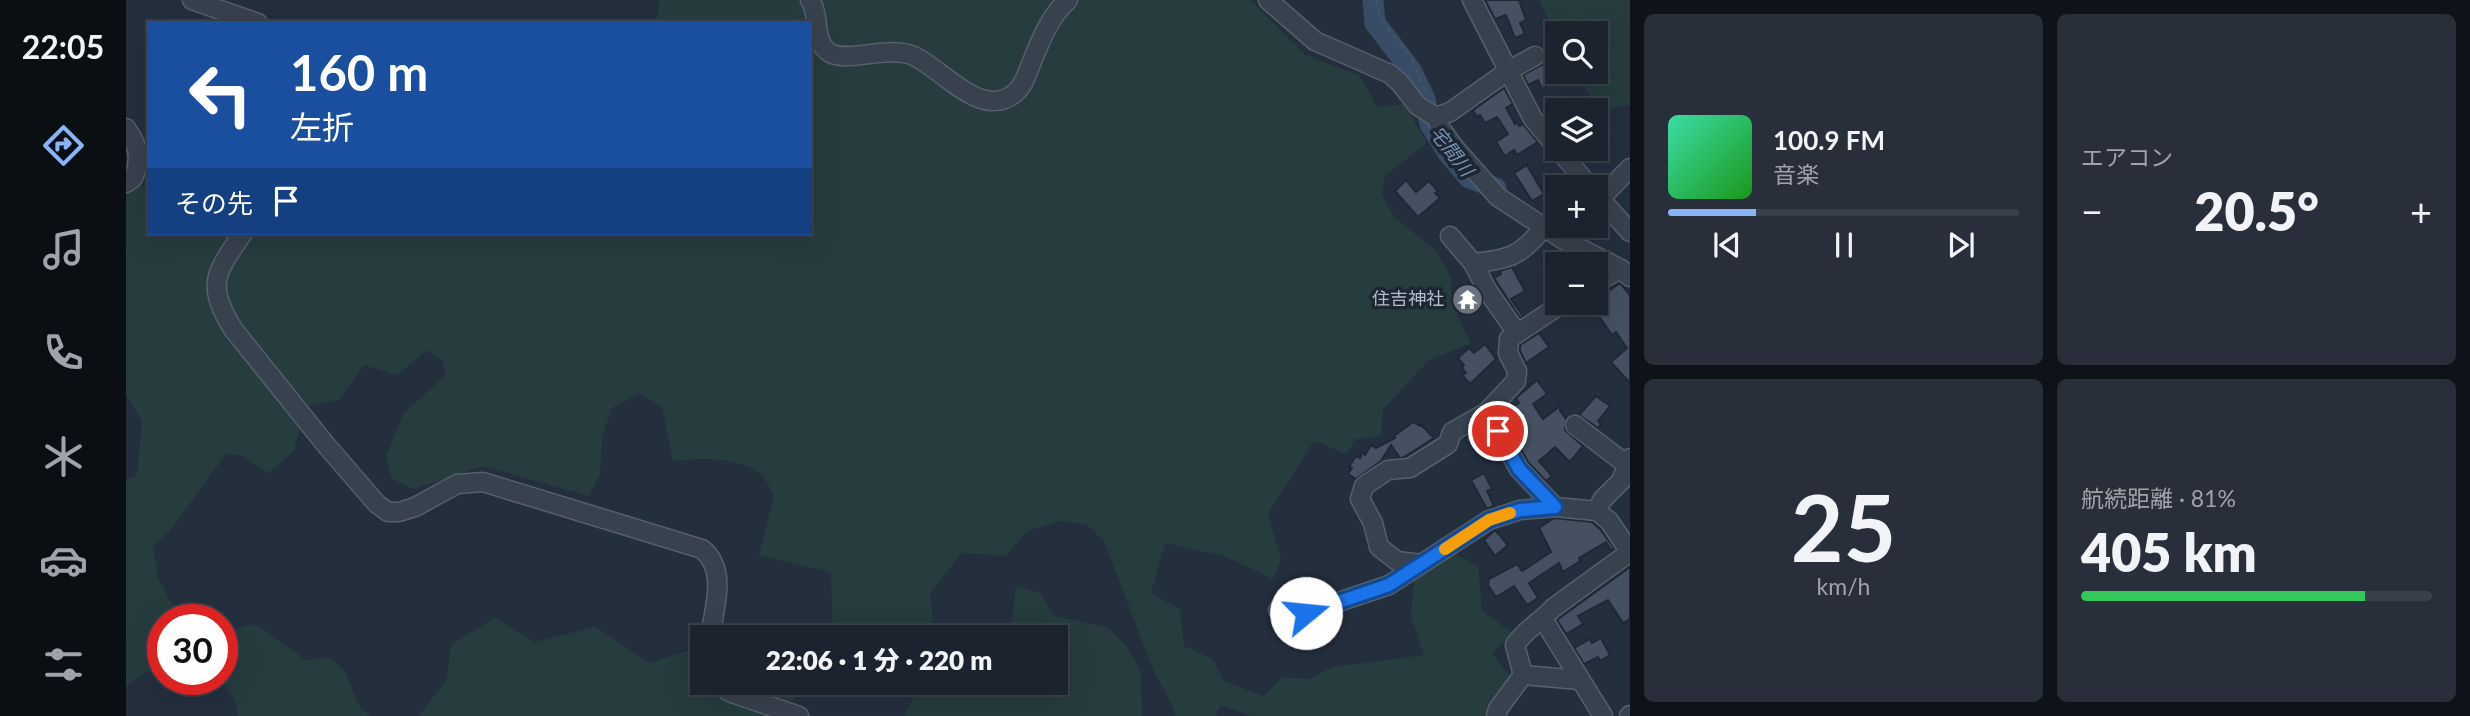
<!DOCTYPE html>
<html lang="ja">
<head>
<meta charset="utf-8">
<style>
  body { margin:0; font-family:Lato,"Noto Sans JP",sans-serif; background:#282f3a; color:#f1f3f6; height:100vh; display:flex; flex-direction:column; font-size:26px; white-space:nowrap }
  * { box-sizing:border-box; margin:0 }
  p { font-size:23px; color:#a0a4aa }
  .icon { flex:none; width:38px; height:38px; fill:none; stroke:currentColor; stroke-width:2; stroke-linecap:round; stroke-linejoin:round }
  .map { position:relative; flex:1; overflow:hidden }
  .sheet { display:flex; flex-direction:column; gap:14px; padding:14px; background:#0f1319; width:840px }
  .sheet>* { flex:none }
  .hud { position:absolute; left:21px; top:21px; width:665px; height:214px; border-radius:0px; box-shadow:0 7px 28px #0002,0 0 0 2px #39404a; background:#1a4fa0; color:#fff; overflow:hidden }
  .controls { position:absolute; left:1419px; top:21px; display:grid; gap:14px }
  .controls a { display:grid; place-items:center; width:63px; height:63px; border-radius:0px; background:#1b232e; box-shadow:0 7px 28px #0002,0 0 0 2px #39404a; font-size:35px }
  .speed { position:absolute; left:21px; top:604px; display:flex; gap:14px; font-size:35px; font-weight:700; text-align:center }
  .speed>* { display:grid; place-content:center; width:91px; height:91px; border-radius:50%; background:#1b232e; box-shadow:0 7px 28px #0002,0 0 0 2px #39404a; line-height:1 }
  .speed .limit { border:10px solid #d22; background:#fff; color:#111 }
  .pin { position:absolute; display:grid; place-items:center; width:60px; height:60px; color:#fff; margin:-30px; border:4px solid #fff; border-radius:50%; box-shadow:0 2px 7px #0007 }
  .me { position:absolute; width:77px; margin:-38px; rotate:73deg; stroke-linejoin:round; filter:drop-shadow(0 0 5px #0008) }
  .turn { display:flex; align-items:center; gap:24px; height:147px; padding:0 28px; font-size:32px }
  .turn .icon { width:91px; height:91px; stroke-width:2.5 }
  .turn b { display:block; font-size:49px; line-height:60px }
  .then { display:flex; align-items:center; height:66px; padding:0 28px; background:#0003; gap:14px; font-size:26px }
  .big { font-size:52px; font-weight:800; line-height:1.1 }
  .sheet .widget { flex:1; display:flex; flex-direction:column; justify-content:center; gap:10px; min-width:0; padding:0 24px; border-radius:10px; background:#282f3a }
  .sheet .dial { align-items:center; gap:0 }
  .dial b { font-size:91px; line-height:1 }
  .song { display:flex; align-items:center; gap:21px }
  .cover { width:84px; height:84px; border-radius:10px; background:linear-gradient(135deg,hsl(160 70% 55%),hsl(120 70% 35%)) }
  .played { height:7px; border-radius:4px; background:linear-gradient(90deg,#8ab4f8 25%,#39404a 25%) }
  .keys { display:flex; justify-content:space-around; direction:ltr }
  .heat { display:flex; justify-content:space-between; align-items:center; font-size:38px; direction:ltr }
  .charge { height:10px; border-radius:5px; background:linear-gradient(90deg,#34c759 81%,#39404a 0) }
  .sheet .tiles { flex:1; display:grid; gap:14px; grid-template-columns:repeat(2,1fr) }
  .trip { position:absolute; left:564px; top:625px; width:378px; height:70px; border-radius:0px; background:#1b232e; box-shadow:0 7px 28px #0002,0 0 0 2px #39404a; font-weight:800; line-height:70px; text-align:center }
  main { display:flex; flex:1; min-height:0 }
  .tab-bar { display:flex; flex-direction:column; width:126px; justify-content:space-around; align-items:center; background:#0b0e12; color:#a0a4aa }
  .tab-bar .icon { width:49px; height:49px }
  .tab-bar .on { color:#8ab4f8 }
  .tab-bar b { font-size:32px; color:#f1f3f6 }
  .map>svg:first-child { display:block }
</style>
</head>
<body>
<main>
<nav class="tab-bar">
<b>22:05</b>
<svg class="icon on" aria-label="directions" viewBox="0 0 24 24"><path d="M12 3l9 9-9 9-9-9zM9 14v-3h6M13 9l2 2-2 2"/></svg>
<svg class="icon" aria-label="music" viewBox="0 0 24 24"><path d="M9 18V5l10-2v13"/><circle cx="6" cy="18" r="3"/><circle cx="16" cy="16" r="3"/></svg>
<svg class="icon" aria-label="phone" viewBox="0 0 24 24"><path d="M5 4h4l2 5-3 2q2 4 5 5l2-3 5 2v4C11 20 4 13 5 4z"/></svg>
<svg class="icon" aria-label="climate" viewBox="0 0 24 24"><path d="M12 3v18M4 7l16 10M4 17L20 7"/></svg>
<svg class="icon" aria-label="car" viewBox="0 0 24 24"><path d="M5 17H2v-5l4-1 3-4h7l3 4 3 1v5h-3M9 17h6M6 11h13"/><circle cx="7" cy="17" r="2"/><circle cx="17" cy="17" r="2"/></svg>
<svg class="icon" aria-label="filters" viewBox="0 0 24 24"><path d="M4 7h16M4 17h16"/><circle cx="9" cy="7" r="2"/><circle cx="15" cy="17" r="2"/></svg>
</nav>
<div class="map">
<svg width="1504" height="716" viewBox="0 0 1504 716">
  <rect width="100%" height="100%" fill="#242f3e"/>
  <g fill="#263c3f">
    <path d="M534 0H1124L1179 55 1233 75 1251 107 1278 104 1301 143 1259 176 1256 195 1268 217 1310 251 1325 277V303L1345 343 1303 360 1257 409 1255 436 1229 439 1221 454 1188 441 1142 514 1155 559 1147 579 1098 556 1039 543 1025 593 1054 609 1058 646 1086 659 1098 681 1138 696 1157 677 1183 679 1207 667 1298 655 1285 616 1288 579 1327 553 1352 565 1356 611 1387 633 1366 653 1387 680 1363 708 1360 716H1126L1095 705 1090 713 1092 716H1050L1045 703 1027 669 978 541 960 524 934 521 901 531 880 556 836 553 804 593 807 623 823 637H707L705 572 633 555 648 495C644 489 641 481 637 476 620 457 571 457 547 461L536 407 513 393 486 408 476 437 474 474 463 496 357 466 288 489 265 478 260 457 277 414 320 375 316 360 300 350 272 375 238 365 213 400 180 406 168 450 143 473 114 455 100 454 42 533 27 547 32 579 55 619 37 620V661L0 686V480L11 475 16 421 0 394V188L16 186 23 190V233H684V23H530Z"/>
    <path d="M1413 0H1504V106L1496 105 1474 114 1450 72H1470V33H1432L1431 39Z"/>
    <path d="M890 586 915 593 927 615 982 628 1002 648 1015 672 1016 716H778L792 687 785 683 929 682V637H865L886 621Z"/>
    <path d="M369 618 409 642 469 627 524 663 576 646V682L678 683 667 700 641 712V716H293L321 679 325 644Z"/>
    <path d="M129 624 180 660 205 657 220 673 233 706 244 716H112L109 700 93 679H96V653L101 649 107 630Z"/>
  </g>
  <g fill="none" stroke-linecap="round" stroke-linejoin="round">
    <path stroke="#394c67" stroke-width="21" d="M1247 0 1249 23 1285 70 1299 99 1304 124 1322 153 1343 178 1370 188"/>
  </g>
  <g fill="#455162" stroke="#1f2835" stroke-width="2">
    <path d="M1359 0H1393L1400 20 1394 23 1399 34 1389 38 1380 15 1369 19Z"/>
    <path d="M1417 64 1426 84 1416 89 1412 80 1402 85 1397 75Z"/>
    <path d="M1378 88 1387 104 1380 108 1389 124 1390 122 1393 126 1397 124 1412 142 1391 155 1388 150 1379 156 1370 142 1382 134 1371 117 1359 123 1354 115 1351 117 1347 110Z"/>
    <path d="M1470 116 1486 138 1475 146 1470 139Z"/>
    <path d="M1401 165 1418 194 1406 201 1388 173Z"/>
    <path d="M1280 180 1290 192 1303 181 1312 191 1309 193 1314 198 1292 217 1269 191Z"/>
    <path d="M1386 267 1399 291 1385 299 1397 316 1394 318 1368 278 1375 274 1374 271Z"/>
    <path d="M1494 283 1504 295V383L1485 362 1501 348 1490 332 1486 335 1470 312 1463 317 1453 303H1470V293L1478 291 1480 293Z"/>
    <path d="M1413 333 1423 347 1400 363 1394 351V345Z"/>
    <path d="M1359 344 1370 359 1344 384 1336 375 1340 373 1336 368 1338 365 1332 358 1343 348 1348 353Z"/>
    <path d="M1411 380 1421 394 1407 404 1417 419 1434 406V411L1440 419 1439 430 1457 446 1444 462 1429 447 1413 461 1426 476 1420 481 1402 462 1375 414 1393 403 1390 398Z"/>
    <path d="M1470 396 1484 406 1472 421 1475 424 1472 428 1453 415Z"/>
    <path d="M1287 422 1294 426 1295 425 1308 438 1278 457 1274 458 1265 445 1255 461 1230 479 1222 474 1226 468 1223 467 1230 456 1234 458 1236 453 1239 455 1245 445 1250 448 1269 438 1268 436Z"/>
    <path d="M1357 428 1368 449 1366 445 1359 450 1351 438 1342 443 1339 438Z"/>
    <path d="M1358 473 1366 489 1361 491 1368 506 1361 509 1345 480Z"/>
    <path d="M1428 518 1466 522 1474 529 1488 548 1485 550 1480 542 1453 558 1454 561 1437 572 1433 563 1403 583 1412 598 1401 605 1388 586 1370 597 1362 585 1363 579 1391 564 1396 571 1425 552 1413 528Z"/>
    <path d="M1369 530 1382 545 1369 556 1358 540Z"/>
    <path d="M1504 567V619L1497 623 1482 600 1452 616 1457 624 1440 634 1431 620 1435 617Z"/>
    <path d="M1475 638 1484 655 1474 661 1472 657 1458 664 1448 648 1464 639 1466 643Z"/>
  </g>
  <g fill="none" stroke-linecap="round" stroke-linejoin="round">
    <defs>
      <g id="minor">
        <path d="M66 0 132 23"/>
        <path d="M684 0C695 16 686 42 704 53 722 63 762 45 788 56 816 69 857 122 890 92 898 85 901 73 905 64 914 42 923 17 942 0"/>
        <path d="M1142 0 1189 41 1264 74 1274 83 1292 106 1310 117 1315 129 1328 147 1372 197 1436 239 1495 269 1504 277"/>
        <path d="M1346 0 1407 119 1464 187"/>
        <path d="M1310 117 1324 112 1382 71 1409 56"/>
        <path d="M0 128C12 145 16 159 7 178L0 183"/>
        <path d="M1470 194 1504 232"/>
        <path d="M1475 198 1504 168"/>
        <path d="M117 233C90 273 79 283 107 329L200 445 251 504 262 512H273L289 507 331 484 357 482 576 549C602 570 588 608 584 637"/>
        <path d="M1324 236 1347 263C1382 260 1395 256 1417 228"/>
        <path d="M1347 263 1361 290 1391 333"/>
        <path d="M1470 282 1495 269"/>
        <path d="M1361 412 1393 469 1429 507"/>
        <path d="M1449 425 1501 465"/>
        <path d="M1471 511 1476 500 1495 481 1504 458"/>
        <path d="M1295 564 1271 561 1253 547 1247 523 1234 499 1238 486 1262 470 1284 468 1322 444 1326 432 1361 412 1390 381 1391 371 1382 353 1383 339 1437 303"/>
        <path d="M1152 610 1169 614 1180 613 1263 585 1363 520 1394 510 1429 507 1471 511 1483 521 1504 552 1427 608C1415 622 1399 629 1389 645L1397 675"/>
        <path d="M1417 619 1477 716"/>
        <path d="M1397 675 1454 680"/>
        <path d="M590 682 603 692 673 716"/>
        <path d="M1370 716 1372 709 1397 675"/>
        <path d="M1503 716 1504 715"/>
      </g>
    </defs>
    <use href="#minor" stroke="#565f6c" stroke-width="21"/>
    <path stroke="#44595c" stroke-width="2" stroke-dasharray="5 5" stroke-linecap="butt" d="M1250 0 1254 18 1285 58 1299 90"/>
    <use href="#minor" stroke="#38414e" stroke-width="18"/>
  </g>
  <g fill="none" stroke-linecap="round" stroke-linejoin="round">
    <defs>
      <path id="route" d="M1180 613 1263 585 1363 520 1394 510 1429 507 1393 469 1372 431"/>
    </defs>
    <use href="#route" stroke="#114b97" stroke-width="18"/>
    <use href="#route" stroke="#1a73e8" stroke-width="12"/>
    <path stroke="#f59e0b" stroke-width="12" d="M1319 549 1363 520 1384 513"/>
  </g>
  <defs>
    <symbol id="temple-disc" viewBox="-11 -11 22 22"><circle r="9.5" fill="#6b7280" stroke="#1d2633"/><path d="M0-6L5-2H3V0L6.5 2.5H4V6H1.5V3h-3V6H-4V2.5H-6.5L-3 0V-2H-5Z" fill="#fff"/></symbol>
  </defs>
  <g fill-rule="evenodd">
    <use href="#temple-disc" x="1324" y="282" width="35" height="35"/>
  </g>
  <g text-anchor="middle" stroke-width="7" stroke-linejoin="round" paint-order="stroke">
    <g font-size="18" fill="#b4bcc9" stroke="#1d2633" text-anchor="end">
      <text x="1318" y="305">住吉神社</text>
    </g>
    <g font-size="19" font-style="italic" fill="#7c92b1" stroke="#1d2633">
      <text transform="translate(1326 151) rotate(52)" y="7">宅間川</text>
    </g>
  </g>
</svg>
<div class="controls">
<a><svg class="icon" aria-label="search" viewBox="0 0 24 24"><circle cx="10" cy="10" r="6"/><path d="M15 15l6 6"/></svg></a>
<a><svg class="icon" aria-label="layers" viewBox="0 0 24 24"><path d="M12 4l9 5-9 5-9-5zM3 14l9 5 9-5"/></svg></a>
<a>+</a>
<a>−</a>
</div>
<div class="speed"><div class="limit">30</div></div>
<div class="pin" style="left:1372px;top:431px;background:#d93025"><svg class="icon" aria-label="arrive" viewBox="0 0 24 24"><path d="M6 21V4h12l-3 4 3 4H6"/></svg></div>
<svg class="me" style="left:1180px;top:613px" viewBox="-20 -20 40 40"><circle r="19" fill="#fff"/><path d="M0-13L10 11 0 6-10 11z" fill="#1a73e8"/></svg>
<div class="trip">22:06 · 1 分 · 220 m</div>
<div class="hud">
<div class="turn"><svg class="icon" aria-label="left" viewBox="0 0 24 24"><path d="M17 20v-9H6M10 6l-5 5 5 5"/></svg><div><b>160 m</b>左折</div></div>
<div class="then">その先<svg class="icon" aria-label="arrive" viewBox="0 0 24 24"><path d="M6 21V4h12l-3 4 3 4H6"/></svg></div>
</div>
</div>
<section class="sheet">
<div class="tiles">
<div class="widget">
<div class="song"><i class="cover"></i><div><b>100.9 FM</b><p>音楽</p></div></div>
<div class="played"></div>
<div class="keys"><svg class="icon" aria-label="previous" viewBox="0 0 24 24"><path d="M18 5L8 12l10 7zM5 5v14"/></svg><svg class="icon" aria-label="pause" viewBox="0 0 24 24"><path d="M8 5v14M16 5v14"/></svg><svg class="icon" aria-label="next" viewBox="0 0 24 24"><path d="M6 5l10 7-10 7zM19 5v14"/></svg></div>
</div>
<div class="widget"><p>エアコン</p>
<div class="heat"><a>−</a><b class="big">20.5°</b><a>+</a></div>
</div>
<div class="widget dial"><b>25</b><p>km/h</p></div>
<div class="widget"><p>航続距離 · 81%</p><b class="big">405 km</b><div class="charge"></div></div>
</div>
</section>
</main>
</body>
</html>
